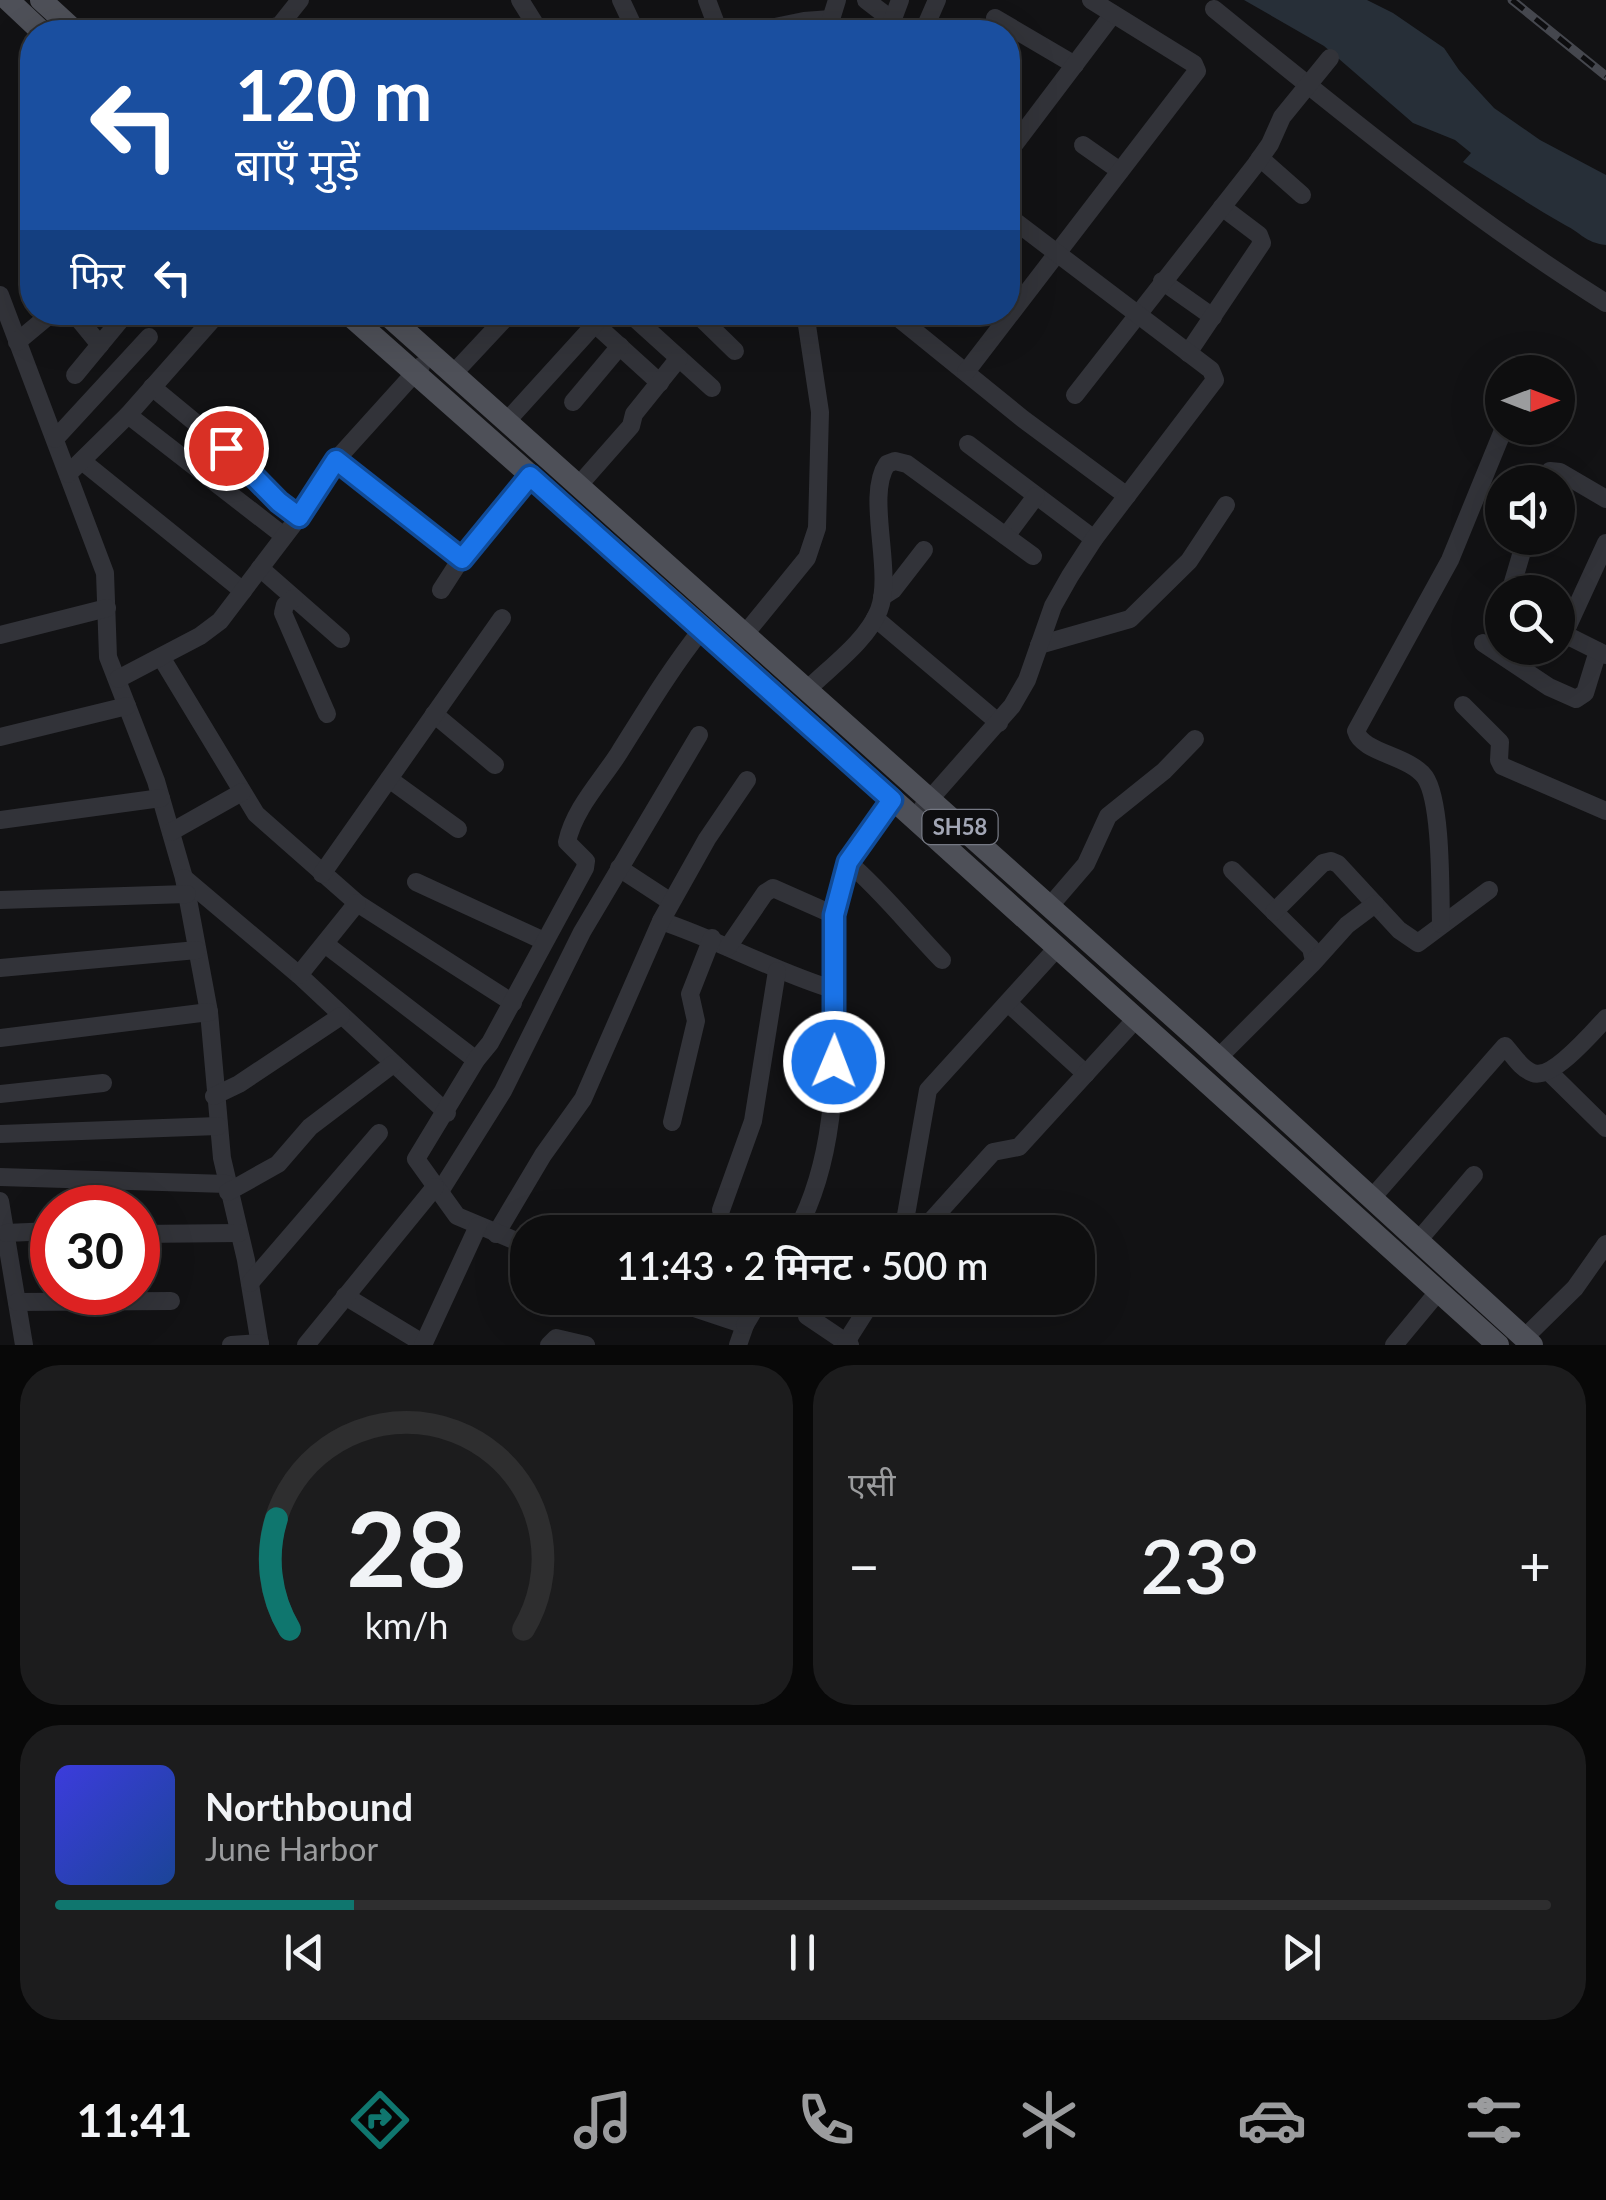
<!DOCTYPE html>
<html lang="hi">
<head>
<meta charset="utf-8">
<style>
  body { margin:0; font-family:Lato,"Noto Sans Devanagari",sans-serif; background:#1c1c1d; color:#f1f3f6; height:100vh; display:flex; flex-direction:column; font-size:38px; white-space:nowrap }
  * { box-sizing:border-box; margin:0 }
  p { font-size:32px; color:#9b9c9e }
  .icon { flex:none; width:55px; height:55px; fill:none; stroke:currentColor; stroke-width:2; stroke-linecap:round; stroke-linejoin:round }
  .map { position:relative; height:1345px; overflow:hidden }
  .sheet { display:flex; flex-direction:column; gap:20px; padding:20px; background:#080808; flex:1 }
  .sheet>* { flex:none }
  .top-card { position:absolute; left:20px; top:20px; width:1000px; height:305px; border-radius:40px; box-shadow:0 10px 40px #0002,0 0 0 2px #2e2e2f; background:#1a4fa0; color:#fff; overflow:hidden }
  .needle { width:65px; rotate:90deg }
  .buttons { position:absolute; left:1485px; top:355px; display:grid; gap:20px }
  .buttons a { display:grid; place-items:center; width:90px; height:90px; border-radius:50%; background:#0e0e0f; box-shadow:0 10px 40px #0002,0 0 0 2px #2e2e2f; font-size:50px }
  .speed { position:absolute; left:30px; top:1185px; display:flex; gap:20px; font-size:50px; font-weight:700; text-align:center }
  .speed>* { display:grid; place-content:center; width:130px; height:130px; border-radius:50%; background:#0e0e0f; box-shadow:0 10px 40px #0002,0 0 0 2px #2e2e2f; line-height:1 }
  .speed .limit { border:15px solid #d22; background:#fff; color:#111 }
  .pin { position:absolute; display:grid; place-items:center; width:85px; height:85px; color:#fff; margin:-42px; border:5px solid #fff; border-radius:50%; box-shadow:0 2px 10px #0007 }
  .me { position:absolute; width:110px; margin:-55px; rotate:1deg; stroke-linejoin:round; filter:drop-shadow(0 0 8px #0008) }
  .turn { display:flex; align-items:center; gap:35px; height:210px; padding:0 50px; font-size:45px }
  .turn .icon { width:130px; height:130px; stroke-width:2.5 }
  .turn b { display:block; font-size:70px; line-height:85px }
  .then { display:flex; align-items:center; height:95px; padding:0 50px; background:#0003; gap:20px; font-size:38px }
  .big { font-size:75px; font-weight:600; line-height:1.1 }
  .sheet .widget { flex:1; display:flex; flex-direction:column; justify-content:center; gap:15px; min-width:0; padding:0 35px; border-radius:40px; background:#1c1c1d }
  .sheet .dial { align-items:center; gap:0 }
  .dial svg { height:260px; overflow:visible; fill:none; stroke:#2e2e2f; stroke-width:7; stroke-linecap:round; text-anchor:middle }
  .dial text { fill:#f1f3f6; stroke:none }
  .song { display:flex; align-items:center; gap:30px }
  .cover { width:120px; height:120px; border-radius:15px; background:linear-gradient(135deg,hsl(240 70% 55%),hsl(220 70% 35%)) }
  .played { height:10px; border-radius:5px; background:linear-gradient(90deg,#0f766e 20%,#2e2e2f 20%) }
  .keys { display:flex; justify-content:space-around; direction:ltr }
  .heat { display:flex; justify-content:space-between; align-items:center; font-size:55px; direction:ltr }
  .sheet .tiles { flex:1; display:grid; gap:20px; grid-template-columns:1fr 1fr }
  .widget:last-child { grid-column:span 2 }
  .trip { position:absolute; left:510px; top:1215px; width:585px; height:100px; border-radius:40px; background:#0e0e0f; box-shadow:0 10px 40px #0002,0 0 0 2px #2e2e2f; font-weight:600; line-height:100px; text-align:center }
  .tab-bar { display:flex; height:160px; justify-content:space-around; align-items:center; background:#060606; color:#9b9c9e }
  .tab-bar .icon { width:70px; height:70px }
  .tab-bar .current { color:#0f766e }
  .tab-bar b { font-size:45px; color:#f1f3f6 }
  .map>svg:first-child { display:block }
</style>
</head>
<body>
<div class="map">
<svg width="1606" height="1345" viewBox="0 0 1606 1345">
  <rect width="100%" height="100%" fill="#121214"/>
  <path fill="#272f38" d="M1244 0H1367L1393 13 1444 48 1459 70 1494 108 1540 140 1606 175V245C1584 242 1583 234 1565 225 1530 205 1497 183 1463 162L1471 153 1455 140 1413 123 1324 46Z"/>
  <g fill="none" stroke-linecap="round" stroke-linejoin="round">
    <g stroke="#323339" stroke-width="18">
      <path d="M520 0 540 32"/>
      <path d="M621 0 636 32"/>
      <path d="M707 0 719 32"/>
      <path d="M866 0 892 20"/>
      <path d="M1214 9C1340 111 1467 216 1606 303"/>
      <path d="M995 18 1075 65"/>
      <path d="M257 32 280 25 300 0"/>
      <path d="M751 32 804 21 831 19"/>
      <path d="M827 32 837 0"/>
      <path d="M888 32 900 0"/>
      <path d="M923 32 937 0"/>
      <path d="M1083 145 1120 171"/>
      <path d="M1008 153 1113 14"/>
      <path d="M1260 158 1302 195"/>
      <path d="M1162 281 1213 317"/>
      <path d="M0 295 105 573 108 657 156 781 184 878 209 1012 222 1158 246 1260 260 1345"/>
      <path d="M73 312 100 345"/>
      <path d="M628 312 712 388"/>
      <path d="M695 312 735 351"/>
      <path d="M891 312 1023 419 1127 496"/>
      <path d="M595 324 660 383"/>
      <path d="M17 342 53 312"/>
      <path d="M1188 353 1262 243 1259 235 1222 207"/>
      <path d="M966 372 1197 71 1194 64 1091 0"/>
      <path d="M453 374 511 312"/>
      <path d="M75 375 127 312"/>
      <path d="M152 387 226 448 299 517"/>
      <path d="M1075 395 1256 164 1270 144 1282 117 1330 58"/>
      <path d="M573 402 620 346"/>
      <path d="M128 415 284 536"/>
      <path d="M507 421 606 312"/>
      <path d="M55 439 149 337"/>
      <path d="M968 444 1094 539"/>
      <path d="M336 460 461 559"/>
      <path d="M82 461 243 591"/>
      <path d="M68 474 128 415 219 312"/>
      <path d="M1542 482 1550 471 1560 472 1606 499"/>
      <path d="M579 485 631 426 634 414 679 358"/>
      <path d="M1006 536 1036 496"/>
      <path d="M260 568 341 639"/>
      <path d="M1513 582 1526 538"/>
      <path d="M441 590 461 559 530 476"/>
      <path d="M882 597 893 590 924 550"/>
      <path d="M294 598 285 605 283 613 327 714"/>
      <path d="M875 618 999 723"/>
      <path d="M745 634 807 558 817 528 820 412 805 312"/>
      <path d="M0 635 107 608"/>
      <path d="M1483 643 1549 687 1576 699 1585 693 1598 651"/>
      <path d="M1039 645 1130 619 1189 561 1226 505"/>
      <path d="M1606 655 1568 636 1566 630 1606 543"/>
      <path d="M161 657 256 814 357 903 513 1003"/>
      <path d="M118 679 200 636 220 621 299 517 336 460 421 366"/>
      <path d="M807 690C830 667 867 641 879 610 894 571 865 496 887 464L895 461 907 464 1033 556"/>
      <path d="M1463 705 1500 742 1499 760 1502 766 1606 811"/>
      <path d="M434 714 495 765"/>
      <path d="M0 737 127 706"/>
      <path d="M389 779 458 829"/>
      <path d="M923 807 1012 706 1027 680 1053 606 1070 576 1094 539 1215 380 1211 370 1008 216"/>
      <path d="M0 820 161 798"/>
      <path d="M171 832 242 792"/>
      <path d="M848 862C883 892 910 927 942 960"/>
      <path d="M619 868 671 902"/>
      <path d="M1232 870 1311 948 1314 961"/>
      <path d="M322 874 502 618"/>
      <path d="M184 878 299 975 447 1113"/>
      <path d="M416 882 544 941"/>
      <path d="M0 900 187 894"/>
      <path d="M1049 907 1086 864 1108 816 1164 771 1195 739"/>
      <path d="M1274 912 1323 863 1331 861 1338 864 1399 930 1418 943 1489 890"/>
      <path d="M661 921C721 941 775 972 835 990"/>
      <path d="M1441 924C1440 890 1442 802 1425 777 1409 755 1362 753 1356 731L1450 560 1504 428"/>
      <path d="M325 944 476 1060"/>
      <path d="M728 947 765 893 773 888 834 915"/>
      <path d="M0 968 197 950"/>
      <path d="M299 975 357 903"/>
      <path d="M1008 1003 1086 1074"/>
      <path d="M0 1038 209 1012"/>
      <path d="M1218 1058 1312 964 1347 925 1375 904"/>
      <path d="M1549 1072 1606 1128"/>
      <path d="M0 1094 103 1083"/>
      <path d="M214 1096 239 1084 341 1016"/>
      <path d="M672 1122 696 1021 690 994 712 938"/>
      <path d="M0 1134 218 1126"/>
      <path d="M0 1177 227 1184"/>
      <path d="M228 1192 278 1164 310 1127 393 1064"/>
      <path d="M439 1193 503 1091 582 932 699 735"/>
      <path d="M1371 1199 1505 1046C1513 1055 1521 1069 1533 1073 1552 1080 1593 1032 1606 1018"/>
      <path d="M0 1201 24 1345"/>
      <path d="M721 1210 753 1121 777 971"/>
      <path d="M796 1232C834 1162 836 1078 835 999 834 955 830 912 845 870 855 843 875 821 892 799"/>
      <path d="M903 1232 928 1090 1057 948"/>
      <path d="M921 1232 993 1152 1019 1147 1135 1020"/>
      <path d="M6 1233 52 1231"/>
      <path d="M138 1234 239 1233"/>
      <path d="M496 1234 543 1155 583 1099 661 921 707 839 747 780"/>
      <path d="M1417 1242 1474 1175"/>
      <path d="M528 1246 457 1216 416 1159 476 1060 490 1043 585 868 586 861 567 842C574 809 601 781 619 753 646 710 671 668 703 628"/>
      <path d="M250 1283 379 1133"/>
      <path d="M345 1296 424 1344"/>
      <path d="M664 1298 745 1325 738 1345"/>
      <path d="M806 1298 807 1316 850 1345"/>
      <path d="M17 1302 171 1301"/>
      <path d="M745 1325 761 1298"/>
      <path d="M1524 1338 1575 1288 1606 1244"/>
      <path d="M846 1342 874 1298"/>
      <path d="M231 1345 260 1343"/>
      <path d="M306 1345 435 1187"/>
      <path d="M423 1345 478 1226"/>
      <path d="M549 1345 556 1338 586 1345"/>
      <path d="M1394 1345 1438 1292"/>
    </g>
    <g stroke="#4e5058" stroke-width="22">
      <path d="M8 0 42 32"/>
      <path d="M41 0 76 32"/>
      <path d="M346 312 703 628 1498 1345"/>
      <path d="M384 312 1199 1040 1532 1345"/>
    </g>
    <defs>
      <path id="rail" d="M1512 0 1606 76"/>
    </defs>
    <use href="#rail" stroke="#45474e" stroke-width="9"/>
    <use href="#rail" stroke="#0d0d0f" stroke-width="5" stroke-dasharray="15" stroke-linecap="butt"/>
  </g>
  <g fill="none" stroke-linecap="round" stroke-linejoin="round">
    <defs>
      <path id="route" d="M226 448 279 502 299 517 336 460 462 559 530 476 892 800 848 862 834 915V1062"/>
    </defs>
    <use href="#route" stroke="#114b97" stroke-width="25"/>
    <use href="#route" stroke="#1a73e8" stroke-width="18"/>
  </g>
  <g text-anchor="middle" stroke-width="10" stroke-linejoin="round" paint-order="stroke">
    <rect fill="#0d0d0f" stroke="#757883" stroke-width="2.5" x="922.5" y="810" width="75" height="34" rx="8"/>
    <g font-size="22" font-weight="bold" fill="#a2a6b5">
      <text x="960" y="835">SH58</text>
    </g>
  </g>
</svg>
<div class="buttons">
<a><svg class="needle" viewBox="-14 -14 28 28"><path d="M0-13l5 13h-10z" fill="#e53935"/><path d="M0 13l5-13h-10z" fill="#9b9c9e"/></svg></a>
<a><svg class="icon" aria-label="sound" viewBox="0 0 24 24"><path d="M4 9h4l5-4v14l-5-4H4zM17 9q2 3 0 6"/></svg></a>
<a><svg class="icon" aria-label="search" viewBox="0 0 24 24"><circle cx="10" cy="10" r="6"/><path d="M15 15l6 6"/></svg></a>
</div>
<div class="speed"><div class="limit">30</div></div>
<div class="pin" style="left:226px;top:448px;background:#d93025"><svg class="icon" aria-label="arrive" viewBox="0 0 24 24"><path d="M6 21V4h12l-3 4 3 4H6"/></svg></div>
<svg class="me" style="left:834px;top:1062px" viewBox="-20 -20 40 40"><circle r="17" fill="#1a73e8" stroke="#fff" stroke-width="3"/><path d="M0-11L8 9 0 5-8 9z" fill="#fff"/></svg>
<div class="trip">11:43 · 2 मिनट · 500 m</div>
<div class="top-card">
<div class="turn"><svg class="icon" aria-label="left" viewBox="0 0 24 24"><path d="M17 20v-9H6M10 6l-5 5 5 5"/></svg><div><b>120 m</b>बाएँ मुड़ें</div></div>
<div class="then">फिर<svg class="icon" aria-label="left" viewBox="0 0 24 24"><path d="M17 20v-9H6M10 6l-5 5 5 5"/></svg></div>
</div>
</div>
<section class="sheet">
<div class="tiles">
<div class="widget dial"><svg viewBox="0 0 100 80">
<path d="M14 69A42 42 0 1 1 86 69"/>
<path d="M14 69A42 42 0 0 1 10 35" stroke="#0f766e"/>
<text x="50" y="56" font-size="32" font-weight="700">28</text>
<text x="50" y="72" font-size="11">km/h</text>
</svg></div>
<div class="widget"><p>एसी</p>
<div class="heat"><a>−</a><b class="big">23°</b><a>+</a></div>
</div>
<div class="widget">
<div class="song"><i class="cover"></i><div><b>Northbound</b><p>June Harbor</p></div></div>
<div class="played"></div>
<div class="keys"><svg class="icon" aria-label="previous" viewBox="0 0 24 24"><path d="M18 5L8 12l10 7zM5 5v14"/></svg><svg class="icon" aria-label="pause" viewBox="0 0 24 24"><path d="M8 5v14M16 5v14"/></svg><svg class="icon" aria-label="next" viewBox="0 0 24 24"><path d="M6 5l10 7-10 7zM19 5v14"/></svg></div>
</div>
</div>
</section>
<nav class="tab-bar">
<b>11:41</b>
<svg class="icon current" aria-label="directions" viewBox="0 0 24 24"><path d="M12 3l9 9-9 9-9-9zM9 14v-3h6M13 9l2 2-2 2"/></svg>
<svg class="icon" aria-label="music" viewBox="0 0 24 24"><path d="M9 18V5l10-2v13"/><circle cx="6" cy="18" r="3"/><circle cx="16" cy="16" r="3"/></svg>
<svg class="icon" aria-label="phone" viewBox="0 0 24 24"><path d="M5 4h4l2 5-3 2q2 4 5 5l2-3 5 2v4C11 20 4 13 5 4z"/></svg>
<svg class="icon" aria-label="climate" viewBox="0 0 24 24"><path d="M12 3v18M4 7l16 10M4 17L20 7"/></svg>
<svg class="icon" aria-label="car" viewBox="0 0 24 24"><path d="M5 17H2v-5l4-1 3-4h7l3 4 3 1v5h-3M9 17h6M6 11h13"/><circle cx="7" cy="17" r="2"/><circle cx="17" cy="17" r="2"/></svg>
<svg class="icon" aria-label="filters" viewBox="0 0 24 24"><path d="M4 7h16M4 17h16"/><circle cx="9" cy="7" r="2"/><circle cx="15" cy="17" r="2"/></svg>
</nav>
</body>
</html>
